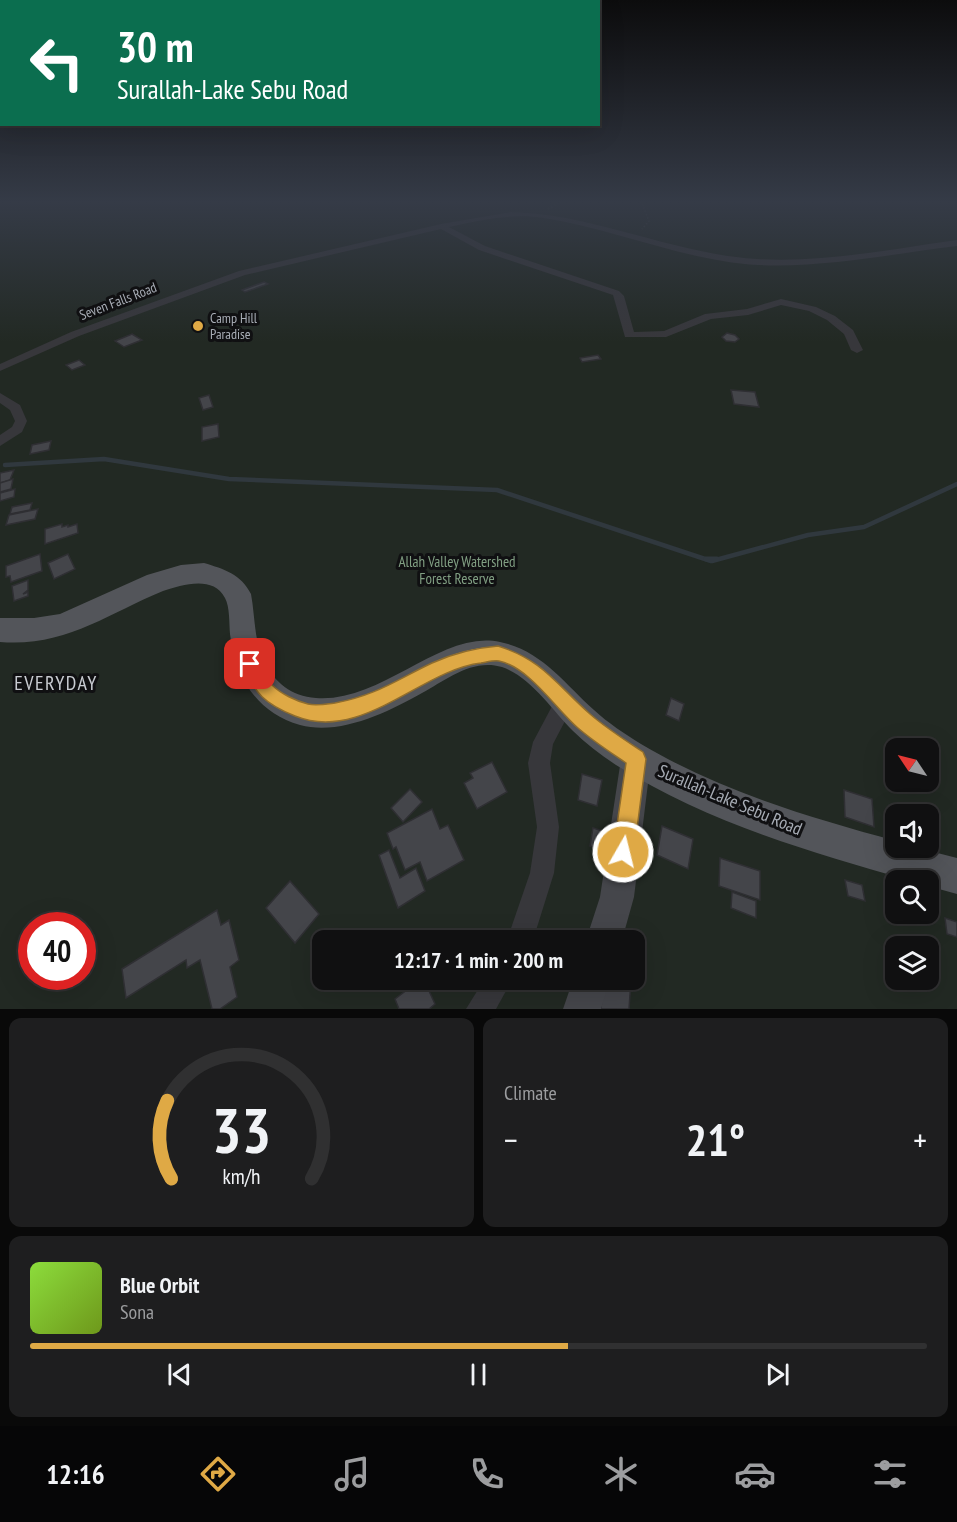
<!DOCTYPE html>
<html lang="en">
<head>
<meta charset="utf-8">
<style>
  body { margin:0; font-family:"PT Sans Narrow",sans-serif; background:#1e1e1f; color:#f1f3f6; height:100vh; display:flex; flex-direction:column; font-size:22px; white-space:nowrap }
  * { box-sizing:border-box; margin:0 }
  p { font-size:20px; color:#9c9d9f }
  .icon { flex:none; width:33px; height:33px; fill:none; stroke:currentColor; stroke-width:2; stroke-linecap:round; stroke-linejoin:round }
  .map { position:relative; height:1009px; overflow:hidden }
  .side { display:flex; flex-direction:column; gap:9px; padding:9px; background:#090909; flex:1 }
  .side>* { flex:none }
  .hud { position:absolute; left:0px; top:0px; width:600px; height:126px; box-shadow:0 6px 24px #0002,0 0 0 2px #303031; background:#0b6e4f; color:#fff; overflow:hidden }
  .needle { width:39px; rotate:305deg }
  .buttons { position:absolute; left:885px; top:738px; display:grid; gap:12px }
  .buttons a { display:grid; place-items:center; width:54px; height:54px; border-radius:12px; background:#101011; box-shadow:0 6px 24px #0002,0 0 0 2px #303031; font-size:30px }
  .speed { position:absolute; left:18px; top:912px; display:flex; gap:12px; font-size:30px; font-weight:700; text-align:center }
  .speed>* { display:grid; place-content:center; width:78px; height:78px; border-radius:50%; background:#101011; box-shadow:0 6px 24px #0002,0 0 0 2px #303031; line-height:1 }
  .speed .limit { border:9px solid #d22; background:#fff; color:#111 }
  .pin { position:absolute; display:grid; place-items:center; width:51px; height:51px; color:#fff; margin:-26px; border-radius:12px; box-shadow:0 3px 9px #0006 }
  .me { position:absolute; width:66px; margin:-33px; rotate:8deg; stroke-linejoin:round; filter:drop-shadow(0 0 4px #0008) }
  .turn { display:flex; align-items:center; gap:21px; height:126px; padding:0 18px; font-size:27px }
  .turn .icon { width:78px; height:78px; stroke-width:2.5 }
  .turn b { display:block; font-size:42px; line-height:51px }
  .big { font-size:45px; font-weight:700; line-height:1.1 }
  .side .card { flex:1; display:flex; flex-direction:column; justify-content:center; gap:9px; min-width:0; padding:0 21px; border-radius:12px; background:#1e1e1f }
  .side .dial { align-items:center; gap:0 }
  .dial svg { height:156px; overflow:visible; fill:none; stroke:#303031; stroke-width:7; stroke-linecap:round; text-anchor:middle }
  .dial text { fill:#f1f3f6; stroke:none }
  .song { display:flex; align-items:center; gap:18px }
  .cover { width:72px; height:72px; border-radius:9px; background:linear-gradient(135deg,hsl(90 70% 55%),hsl(80 70% 35%)) }
  .played { height:6px; border-radius:3px; background:linear-gradient(90deg,#dfa945 60%,#303031 60%) }
  .keys { display:flex; justify-content:space-around; direction:ltr }
  .heat { display:flex; justify-content:space-between; align-items:center; font-size:33px; direction:ltr }
  .side .tiles { flex:1; display:grid; gap:9px; grid-template-columns:1fr 1fr }
  .card:last-child { grid-column:span 2 }
  .trip { position:absolute; left:312px; top:930px; width:333px; height:60px; border-radius:12px; background:#101011; box-shadow:0 6px 24px #0002,0 0 0 2px #303031; font-weight:700; line-height:60px; text-align:center }
  .dock { display:flex; height:96px; justify-content:space-around; align-items:center; background:#060607; color:#9c9d9f }
  .dock .icon { width:42px; height:42px }
  .dock .on { color:#dfa945 }
  .dock b { font-size:27px; color:#f1f3f6 }
  .map>svg:first-child { display:block }
</style>
</head>
<body>
<div class="map">
<svg width="957" height="1009" viewBox="0 0 957 1009">
  <rect width="100%" height="100%" fill="#151517"/>
  <path fill="#222923" fill-rule="evenodd" d="M0 201H957V1009H0ZM896 748H928V782H896ZM896 814H928V848H896ZM896 880H928V914H896ZM32 926H82V976H32ZM322 940H634V980H322ZM896 946H928V980H896Z"/>
  <g fill="none" stroke-linecap="round" stroke-linejoin="round">
    <g stroke="#30383e" stroke-width="4.5">
      <path d="M5 465 104 459 229 479 497 490 711 561"/>
      <path d="M712 561 808 535 864 527 957 484"/>
    </g>
    <path stroke="#30383e" stroke-width="5" d="M706 559H717"/>
  </g>
  <g fill="#44454a" stroke="#2f2f33" stroke-width="1.5">
    <path d="M264 282 268 284 245 292 242 290Z"/>
    <path d="M727 333 735 335 739 339 735 342 726 341 722 337Z"/>
    <path d="M132 334 142 340 124 347 115 341Z"/>
    <path d="M598 355 601 359 582 362 580 358Z"/>
    <path d="M79 360 85 365 72 370 66 365Z"/>
    <path d="M731 390 755 392 759 407 734 404Z"/>
    <path d="M209 395 213 407 203 410 199 398Z"/>
    <path d="M218 424 219 437 202 441V427Z"/>
    <path d="M51 441 49 450 30 454 32 445Z"/>
    <path d="M14 470 10 480 0 483V473Z"/>
    <path d="M13 479 11 489 0 492V483Z"/>
    <path d="M15 489 14 497 0 501V493Z"/>
    <path d="M32 503 30 510 10 514 12 507Z"/>
    <path d="M38 509 35 519 6 525 9 515Z"/>
    <path d="M62 524V527L68 525V527L77 524 78 533 45 544V529Z"/>
    <path d="M40 554 42 571 11 582 10 576 6 577V566Z"/>
    <path d="M68 554 75 569 54 579 48 563Z"/>
    <path d="M28 580V590L23 594 28 592V596L14 601 12 586Z"/>
    <path d="M671 698 684 704 679 721 666 715Z"/>
    <path d="M492 762 507 792 477 809 464 783 473 778 470 773Z"/>
    <path d="M582 774 602 780 597 806 578 800Z"/>
    <path d="M410 789 422 802 403 822 391 808Z"/>
    <path d="M844 790 872 799 874 827 845 817Z"/>
    <path d="M432 809 440 829 448 825 464 860 427 881 420 862 405 870 396 847 393 849 387 833Z"/>
    <path d="M662 826 693 839 688 869 657 855Z"/>
    <path d="M593 828 603 831 600 850 590 846Z"/>
    <path d="M389 850 400 878 416 868 425 891 398 908 379 855Z"/>
    <path d="M720 858 760 871V900L719 886Z"/>
    <path d="M845 880 862 885 865 901 848 896Z"/>
    <path d="M290 881 319 914 295 943 266 908Z"/>
    <path d="M732 892 756 901V918L731 908Z"/>
    <path d="M217 910 221 925 229 920 239 960 230 967 237 997 220 1009H212L200 960 187 968 186 960 126 998 122 969Z"/>
    <path d="M945 918 957 922V937L947 934Z"/>
    <path d="M322 944V965L318 969 311 954Z"/>
    <path d="M420 980H424L435 1004 429 1009H399L395 999Z"/>
    <path d="M603 980H631L629 1009H601Z"/>
  </g>
  <g fill="none" stroke-linecap="round" stroke-linejoin="round">
    <g stroke="#3d3e42" stroke-width="1.5" stroke-dasharray="1.5 2" stroke-linecap="butt">
      <path d="M641 201 649 221 642 229"/>
      <path d="M548 209 562 201"/>
    </g>
    <g fill="#37373b" fill-rule="evenodd">
      <path d="M511 212C595 214 673 254 757 259 824 263 891 249 957 240V246C891 254 824 268 758 265 685 261 615 229 544 218 512 213 480 220 449 227L485 246 619 291 624 296 634 332 664 331 705 314 747 309 781 299 816 307 835 316 853 330 863 350 857 353 851 350 844 334 827 320 809 311 781 305 748 315 711 319 666 337H625L613 295 479 250 441 229 245 275 79 336 0 371V364L71 332 239 271 441 224Z"/>
      <path d="M0 393 20 405 27 421 22 432 0 446V435L12 427 15 421 10 410 0 403Z"/>
      <path d="M565 693 572 695 575 702 553 744 550 763 559 827 554 873 533 940H507L530 873 537 827 528 763 533 742 558 695Z"/>
      <path d="M484 980H512L496 1009H466Z"/>
    </g>
    <g fill="#45464b" fill-rule="evenodd">
      <path d="M636 744 647 748 651 759 634 897 622 940H586L600 897 621 759 625 748Z"/>
      <path d="M573 980H610L601 1009H563Z"/>
    </g>
    <path fill="#53555a" fill-rule="evenodd" d="M204 563C224 569 241 574 251 594 255 615 254 641 264 661 275 683 291 696 316 698 382 703 442 629 500 642 541 650 564 683 594 710 608 723 625 734 641 744 720 791 808 817 896 841V848H918L957 858V894L928 886V880H909C809 852 704 821 616 765 601 755 586 744 573 731 552 710 531 677 502 667 472 658 446 680 422 693 388 712 340 736 300 725 257 713 235 677 230 634 229 624 230 607 225 598 213 575 182 585 163 591 105 615 66 647 0 642V618H34L60 614 147 575 181 565Z"/>
  </g>
  <linearGradient id="sky" x2="0" y2="1"><stop stop-color="#0c0c0d"/><stop offset="0.59" stop-color="#353b47"/><stop offset="1" stop-color="#353b47" stop-opacity="0"/></linearGradient>
  <rect width="957" height="342" fill="url(#sky)"/>
  <path fill="#dfa945" stroke="#916e2d" stroke-width="1.5" d="M498 646C543 660 556 684 590 714 606 728 625 740 643 752L646 759 634 852 631 859 623 862 616 859 613 852 626 763C610 752 593 741 578 728 556 709 529 667 499 661 494 660 487 662 481 663 421 670 362 743 295 716 265 704 255 694 242 664L244 659 250 657C262 661 264 676 272 685 281 694 296 701 308 704 316 706 327 704 335 703 377 695 396 680 432 663 454 653 474 648 498 646Z"/>
  <circle fill="#dfa945" stroke="#101012" stroke-width="2" cx="198" cy="326" r="6"/>
  <g text-anchor="middle" stroke-width="6" stroke-linejoin="round" paint-order="stroke">
    <g font-size="14" fill="#a8adb6" stroke="#101012">
      <text transform="translate(118 301) rotate(-21)" y="5">Seven Falls Road</text>
    </g>
    <g font-size="14" fill="#a8adb6" stroke="#101012" text-anchor="start">
      <text x="210" y="323">Camp Hill<tspan x="210" dy="16">Paradise</tspan></text>
    </g>
    <g font-size="15" fill="#819f83" stroke="#101012">
      <text x="457" y="567">Allah Valley Watershed<tspan x="457" dy="17">Forest Reserve</tspan></text>
    </g>
    <g font-size="18" fill="#a8adb6" stroke="#101012">
      <text transform="translate(730 800) rotate(23)" y="6">Surallah-Lake Sebu Road</text>
    </g>
    <g font-size="20" letter-spacing="1.5" fill="#c9ccd2" stroke="#101012">
      <text x="56" y="690">EVERYDAY</text>
    </g>
  </g>
</svg>
<div class="buttons">
<a><svg class="needle" viewBox="-14 -14 28 28"><path d="M0-13l5 13h-10z" fill="#e53935"/><path d="M0 13l5-13h-10z" fill="#9c9d9f"/></svg></a>
<a><svg class="icon" aria-label="sound" viewBox="0 0 24 24"><path d="M4 9h4l5-4v14l-5-4H4zM17 9q2 3 0 6"/></svg></a>
<a><svg class="icon" aria-label="search" viewBox="0 0 24 24"><circle cx="10" cy="10" r="6"/><path d="M15 15l6 6"/></svg></a>
<a><svg class="icon" aria-label="layers" viewBox="0 0 24 24"><path d="M12 4l9 5-9 5-9-5zM3 14l9 5 9-5"/></svg></a>
</div>
<div class="speed"><div class="limit">40</div></div>
<div class="pin" style="left:250px;top:664px;background:#d93025"><svg class="icon" aria-label="arrive" viewBox="0 0 24 24"><path d="M6 21V4h12l-3 4 3 4H6"/></svg></div>
<svg class="me" style="left:623px;top:852px" viewBox="-20 -20 40 40"><circle r="17" fill="#dfa945" stroke="#fff" stroke-width="3"/><path d="M0-11L8 9 0 5-8 9z" fill="#fff"/></svg>
<div class="trip">12:17 · 1 min · 200 m</div>
<div class="hud">
<div class="turn"><svg class="icon" aria-label="left" viewBox="0 0 24 24"><path d="M17 20v-9H6M10 6l-5 5 5 5"/></svg><div><b>30 m</b>Surallah-Lake Sebu Road</div></div>
</div>
</div>
<section class="side">
<div class="tiles">
<div class="card dial"><svg viewBox="0 0 100 80">
<path d="M14 69A42 42 0 1 1 86 69"/>
<path d="M14 69A42 42 0 0 1 12 29" stroke="#dfa945"/>
<text x="50" y="56" font-size="32" font-weight="700">33</text>
<text x="50" y="72" font-size="11">km/h</text>
</svg></div>
<div class="card"><p>Climate</p>
<div class="heat"><a>−</a><b class="big">21°</b><a>+</a></div>
</div>
<div class="card">
<div class="song"><i class="cover"></i><div><b>Blue Orbit</b><p>Sona</p></div></div>
<div class="played"></div>
<div class="keys"><svg class="icon" aria-label="previous" viewBox="0 0 24 24"><path d="M18 5L8 12l10 7zM5 5v14"/></svg><svg class="icon" aria-label="pause" viewBox="0 0 24 24"><path d="M8 5v14M16 5v14"/></svg><svg class="icon" aria-label="next" viewBox="0 0 24 24"><path d="M6 5l10 7-10 7zM19 5v14"/></svg></div>
</div>
</div>
</section>
<nav class="dock">
<b>12:16</b>
<svg class="icon on" aria-label="directions" viewBox="0 0 24 24"><path d="M12 3l9 9-9 9-9-9zM9 14v-3h6M13 9l2 2-2 2"/></svg>
<svg class="icon" aria-label="music" viewBox="0 0 24 24"><path d="M9 18V5l10-2v13"/><circle cx="6" cy="18" r="3"/><circle cx="16" cy="16" r="3"/></svg>
<svg class="icon" aria-label="phone" viewBox="0 0 24 24"><path d="M5 4h4l2 5-3 2q2 4 5 5l2-3 5 2v4C11 20 4 13 5 4z"/></svg>
<svg class="icon" aria-label="climate" viewBox="0 0 24 24"><path d="M12 3v18M4 7l16 10M4 17L20 7"/></svg>
<svg class="icon" aria-label="car" viewBox="0 0 24 24"><path d="M5 17H2v-5l4-1 3-4h7l3 4 3 1v5h-3M9 17h6M6 11h13"/><circle cx="7" cy="17" r="2"/><circle cx="17" cy="17" r="2"/></svg>
<svg class="icon" aria-label="filters" viewBox="0 0 24 24"><path d="M4 7h16M4 17h16"/><circle cx="9" cy="7" r="2"/><circle cx="15" cy="17" r="2"/></svg>
</nav>
</body>
</html>
